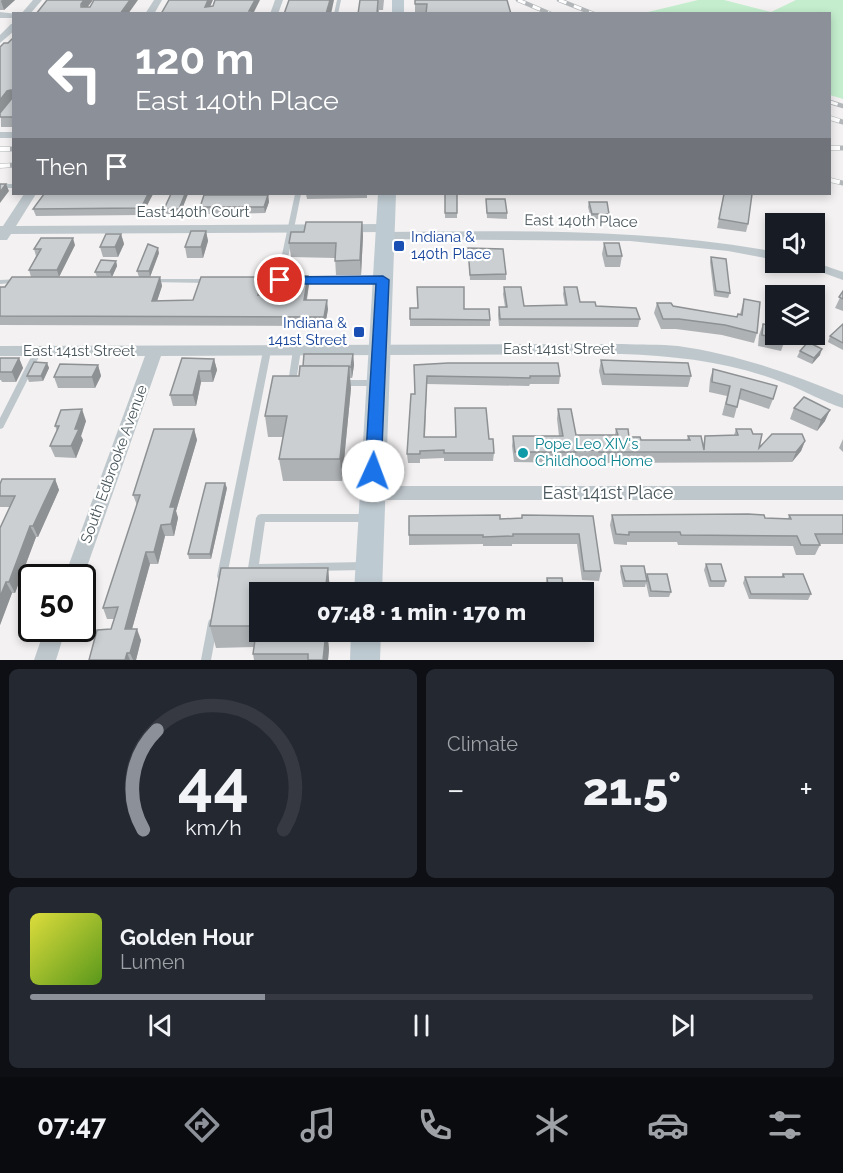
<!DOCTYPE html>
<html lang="en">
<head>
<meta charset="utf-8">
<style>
  body { margin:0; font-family:Raleway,sans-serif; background:#242831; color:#f1f3f6; height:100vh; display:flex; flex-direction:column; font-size:22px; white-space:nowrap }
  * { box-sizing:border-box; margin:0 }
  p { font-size:20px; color:#9ea1a6 }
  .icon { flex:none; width:33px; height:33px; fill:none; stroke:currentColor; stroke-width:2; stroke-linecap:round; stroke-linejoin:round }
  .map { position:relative; height:660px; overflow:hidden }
  .panel { display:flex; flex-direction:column; gap:9px; padding:9px; background:#0d0f14; flex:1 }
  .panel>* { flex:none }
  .hud { position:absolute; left:12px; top:12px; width:819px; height:183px; border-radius:0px; box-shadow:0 3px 9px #0003; background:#8c9099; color:#fff; overflow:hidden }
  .buttons { position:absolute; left:765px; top:213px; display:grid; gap:12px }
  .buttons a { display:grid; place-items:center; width:60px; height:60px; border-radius:0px; background:#171b24; box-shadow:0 3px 9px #0003; font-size:30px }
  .speed { position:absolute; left:18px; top:564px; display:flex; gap:12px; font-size:30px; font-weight:700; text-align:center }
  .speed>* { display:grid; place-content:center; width:78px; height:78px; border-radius:50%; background:#171b24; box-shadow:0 3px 9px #0003; line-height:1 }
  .speed .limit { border:3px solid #111; border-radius:9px; background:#fff; color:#111 }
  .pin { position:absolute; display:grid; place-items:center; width:51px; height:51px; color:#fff; margin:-26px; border:3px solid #fff; border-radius:50%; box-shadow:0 2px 6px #0007 }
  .me { position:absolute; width:66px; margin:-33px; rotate:2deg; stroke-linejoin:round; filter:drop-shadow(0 0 4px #0008) }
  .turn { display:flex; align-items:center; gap:21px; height:126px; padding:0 24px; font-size:27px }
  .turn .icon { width:78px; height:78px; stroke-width:2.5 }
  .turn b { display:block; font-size:42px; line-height:51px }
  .then { display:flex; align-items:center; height:57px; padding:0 24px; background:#0003; gap:12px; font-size:22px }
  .big { font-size:45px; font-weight:800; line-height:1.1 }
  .panel .widget { flex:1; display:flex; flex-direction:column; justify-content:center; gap:9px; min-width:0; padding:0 21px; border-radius:9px; background:#242831 }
  .panel .dial { align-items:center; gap:0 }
  .dial svg { height:156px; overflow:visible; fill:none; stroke:#363941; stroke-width:7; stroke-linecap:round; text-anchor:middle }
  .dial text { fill:#f1f3f6; stroke:none }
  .song { display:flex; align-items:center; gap:18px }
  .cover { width:72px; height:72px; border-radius:9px; background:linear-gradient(135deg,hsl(60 70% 55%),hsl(90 70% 35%)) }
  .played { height:6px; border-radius:3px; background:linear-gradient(90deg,#8c9099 30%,#363941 30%) }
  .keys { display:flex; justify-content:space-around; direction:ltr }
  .heat { display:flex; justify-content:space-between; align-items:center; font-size:33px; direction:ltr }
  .panel .tiles { flex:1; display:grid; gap:9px; grid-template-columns:1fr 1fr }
  .widget:last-child { grid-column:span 2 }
  .trip { position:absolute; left:249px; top:582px; width:345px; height:60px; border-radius:0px; background:#171b24; box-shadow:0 3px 9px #0003; font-weight:800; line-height:60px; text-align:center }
  .menu { display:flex; height:96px; justify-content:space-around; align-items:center; background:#090b0e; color:#9ea1a6 }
  .menu .icon { width:42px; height:42px }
  .menu .current { color:#8c9099 }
  .menu b { font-size:27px; color:#f1f3f6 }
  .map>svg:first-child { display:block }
</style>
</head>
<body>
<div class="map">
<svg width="843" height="660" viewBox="0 0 843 660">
  <rect width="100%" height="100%" fill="#f3f1f1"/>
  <path fill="#c3edcd" d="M698 0H724L771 12 796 0H843V99L830 95V14L644 13Z"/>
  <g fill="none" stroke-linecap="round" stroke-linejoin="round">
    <g fill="#bec7cc" fill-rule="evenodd">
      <path d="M337 0H341L338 14H334Z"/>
      <rect x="0" y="184" width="14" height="4"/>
      <path d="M295 194H301L284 278H382L385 280 384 281H251L250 280 251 279 253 278H277Z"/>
      <path d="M19 279 21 280 22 281 21 282 0 284V280Z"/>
      <path d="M151 279H208L211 281 208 283 149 282 148 281Z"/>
      <path d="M297 347 301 350 296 381 299 383 298 385H289L288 383 293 350Z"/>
      <path d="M38 348 42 351 4 426 3 428 0 429V418L34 351Z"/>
      <path d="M267 348 271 351 227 576 226 579 222 580 218 579 217 576 263 351Z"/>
      <path d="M343 380H376L379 381 380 383 379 385 376 386H343L340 385 339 383 340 381Z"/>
      <path d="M261 514H367L370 515 372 518 370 521 367 522H265L259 564 365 562 369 563 370 566 369 569 365 570 253 572 249 571 248 568 256 518 258 515Z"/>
      <path d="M213 618 217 620 218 623 211 660H201L208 623 209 620Z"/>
    </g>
    <g fill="#bec7cc" fill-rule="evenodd">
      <path d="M33 0H42L30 14H21Z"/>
      <path d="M154 0H162L154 14H145Z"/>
      <path d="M275 0H283L278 14H270Z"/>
      <path d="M0 12 17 14H14V18H0Z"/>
      <path d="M11 24H14V31L0 43V35Z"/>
      <rect x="0" y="132" width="14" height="6"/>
      <path d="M24 194H36L16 226 386 224 392 228 386 232 11 234 7 240H0V226H3Z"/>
      <path d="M385 232C516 231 646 228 776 252V260L728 251 630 241 380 239 378 236 380 233Z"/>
      <path d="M793 262H814L843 272V280Z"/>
      <path d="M622 344C640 345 660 344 678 346 735 354 790 373 843 395V408C823 402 804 390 784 383 732 362 677 356 622 354L161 356 82 581V578H64L145 356H0V346Z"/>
      <path d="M372 486H843V500H372L366 498 363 493 366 488Z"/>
      <path d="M45 628H66L56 660H34Z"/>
    </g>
    <g fill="#becad1" fill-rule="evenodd">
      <rect x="392" y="0" width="12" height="14"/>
      <path d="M378 194H396L382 592H354Z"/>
      <path d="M351 632H381L380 660H350Z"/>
    </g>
    <defs>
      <g id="rail-far1">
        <path d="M518 0 551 14"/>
        <path d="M559 0 594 14"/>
        <path d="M830 102 843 106"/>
      </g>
      <g id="rail">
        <path d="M830 118 843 122"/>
        <path d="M830 148H843"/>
        <path d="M0 149H14"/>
        <path d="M0 166 14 165"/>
        <path d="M830 180 843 183"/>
      </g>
    </defs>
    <use href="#rail-far1" stroke="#b3b7ba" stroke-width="4.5"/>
    <use href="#rail" stroke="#b3b7ba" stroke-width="5"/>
    <use href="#rail-far1" stroke="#fff" stroke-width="3" stroke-dasharray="8" stroke-linecap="butt"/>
    <use href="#rail" stroke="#fff" stroke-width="4" stroke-dasharray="10" stroke-linecap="butt"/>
  </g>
  <g fill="#afb2b5">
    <path d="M0 0H15L4 10H0Z"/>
    <path d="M360 0H384L383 10H379V14H358Z"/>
    <path d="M415 0 511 14H415Z"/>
    <path d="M14 37V127H1L0 47 8 43Z"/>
    <path d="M44 194H153L142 215 36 216 33 209Z"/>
    <path d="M188 194 180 214H165L164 209Z"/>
    <path d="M306 194H367V198L307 199Z"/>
    <rect x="445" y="194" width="12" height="24"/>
    <path d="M724 194H752L748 224 746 232 717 228Z"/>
    <path d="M268 195 269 202 265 213 202 214 200 207Z"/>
    <path d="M486 199 507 213V219L487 218Z"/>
    <path d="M589 202 609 214 608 219H591L588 207Z"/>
    <path d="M362 222 363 236 361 275H336L335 258 291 257 289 243 304 232Z"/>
    <path d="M206 231 208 241 203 258H187L185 247Z"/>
    <path d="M121 234 124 244 118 257H103L100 247Z"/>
    <path d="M604 243 622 256 620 267H605L602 254Z"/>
    <path d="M75 245 59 277H160L162 286 157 301 193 300 263 277 264 286 262 295H290L309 284 307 300 328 309 325 326 0 325V287H5L31 277 29 270 36 256 34 249Z"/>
    <path d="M468 248 506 274V280H470Z"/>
    <path d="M159 253 150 277H139L137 271Z"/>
    <path d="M711 257 730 293 728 298 714 296 710 262Z"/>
    <path d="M116 261 117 266 112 277H97L95 272Z"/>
    <path d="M504 287 524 306 565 305 563 294 564 287 580 302 640 319 638 327 499 326 498 315 499 307H505L503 294Z"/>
    <path d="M843 291V311L835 308Z"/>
    <path d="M744 299 757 333 754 343 722 335 676 329H661L654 313 657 303 737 317 738 314H740Z"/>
    <path d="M410 308 464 309 490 320V326H410Z"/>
    <path d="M763 324 785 340 781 351 758 346 759 335Z"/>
    <path d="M843 324V350L828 342 830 336Z"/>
    <path d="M800 351 820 355 812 364 797 357Z"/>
    <path d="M353 354 354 365 352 378H350L351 388 342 481H283L279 459 283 437H268L265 416 299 376Z"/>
    <path d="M0 358H19L23 368 16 382H2L1 380H0Z"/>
    <path d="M214 359 217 370 213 382H201L196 406H173L170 395Z"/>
    <path d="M601 360 691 376 688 387 602 385 599 371Z"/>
    <path d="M47 363 49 368 43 381 29 382 27 376Z"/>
    <path d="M98 365 101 376 95 388H58L54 377Z"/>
    <path d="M414 365 560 376 559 384H530L529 386 427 384 425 437H455V408L489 439 494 453 493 461H444V458L420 459V463H408L407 454 415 394Z"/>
    <path d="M713 369 773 399 769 409 739 399 734 418 722 415 727 396 709 392 710 379Z"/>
    <path d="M794 408 825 421 817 431 790 419Z"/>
    <path d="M558 409 576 435H615L616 429 629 437 641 440H687L688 436 703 445 705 436 734 435 736 429 759 448 805 441 801 451 792 462 597 463V460L574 461V463L514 462 512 446 513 436H559L557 419Z"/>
    <path d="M86 421 81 436 83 440 76 458 55 457 50 446 57 431 55 426Z"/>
    <path d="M194 429 197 440 176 511 178 518 174 536H165L158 564H150L132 629 141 640 136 660H89L92 653 111 629 115 619H107L103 608 137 505 133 495Z"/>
    <path d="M843 439V452L839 448Z"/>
    <path d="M55 479 59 490 38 537H36L15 593H12L0 625V528L10 507H0V484Z"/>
    <path d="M227 488 211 559H189L188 554Z"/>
    <path d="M522 515 593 516 601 571 599 581 582 580 577 544H512V546H483V544L409 545V516L500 519 522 518Z"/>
    <path d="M612 515 788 519 789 515H843V544H819L820 545 815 555H796L793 546 678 545 677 542H627V545L614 544 610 525Z"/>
    <path d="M706 564 726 581 724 587H709L704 570Z"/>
    <path d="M621 566 646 578 647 574 671 592 669 597H649L646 583 645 587H623L620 572Z"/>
    <path d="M328 568 330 590 260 632H327L329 649 328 660H254L253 654 254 647 216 648 210 626Z"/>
    <path d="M783 574 811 594 808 600 749 599 743 583 745 577H781Z"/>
    <path d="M547 578 564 592H547L546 583Z"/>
  </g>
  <g fill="#8e9193">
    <path d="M2 0H15L4 10 1 1Z"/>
    <path d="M84 0H93L83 13 81 4Z"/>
    <path d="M130 0H138L128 14H120Z"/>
    <path d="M208 0H213L207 14 205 7Z"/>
    <path d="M255 0H260L253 14H249V11Z"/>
    <path d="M330 0H334L331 14H326Z"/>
    <path d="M11 90 14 98 0 114V100L7 91Z"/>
    <path d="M6 184 9 191 0 203V192Z"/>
    <path d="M148 194H153L142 215 141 208Z"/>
    <path d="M185 194H188L180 214 179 209Z"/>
    <path d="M268 195 269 202 265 213 264 207Z"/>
    <path d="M362 222 363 236 361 275 360 260Z"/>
    <path d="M206 231 208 241 203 258 201 247Z"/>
    <path d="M121 234 124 244 118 257 115 247Z"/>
    <path d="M73 238 75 245 59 277 57 270Z"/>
    <path d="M158 248 159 253 150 277 149 271Z"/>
    <path d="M116 261 117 266 112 277 110 272Z"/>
    <path d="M308 276 309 284 305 309 304 300Z"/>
    <path d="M160 277 162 286 154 310 152 301Z"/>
    <path d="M263 277 264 286 259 304 258 295Z"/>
    <path d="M327 300 328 309 325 326 324 317Z"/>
    <path d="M822 349 820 355 812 364 814 358Z"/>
    <path d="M353 354 354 365 352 378 351 367Z"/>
    <path d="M19 358 23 368 16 382 12 372Z"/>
    <path d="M214 359 217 370 213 382 211 371Z"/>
    <path d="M47 363 49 368 43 381 41 376Z"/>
    <path d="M98 365 101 376 95 388 92 377Z"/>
    <path d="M349 366 351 388 342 481 340 459Z"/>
    <path d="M199 371 201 382 196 406 193 395Z"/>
    <path d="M82 409 86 421 81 436 83 440 76 458 71 446 75 429Z"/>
    <path d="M830 410 825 421 817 431 821 420Z"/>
    <path d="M194 429 197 440 176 511 178 518 174 536 171 524 170 507Z"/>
    <path d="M805 441 801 451 792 462 796 452Z"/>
    <path d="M55 479 59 490 38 537 33 526Z"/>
    <path d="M225 483 227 488 211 559 210 554Z"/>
    <path d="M161 525 165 536 158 564 154 552Z"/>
    <path d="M30 526 36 537 15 593 9 582Z"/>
    <path d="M146 552 150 564 129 640 125 629Z"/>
    <path d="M328 568 330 592H325Z"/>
    <path d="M6 582 12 593 0 625V597Z"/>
    <path d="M137 629 141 640 136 660H133L130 653Z"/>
    <path d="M322 632H327L329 649 328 660H323Z"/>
    <path d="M127 653 130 660H125Z"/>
  </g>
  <g fill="#cbcfd2" stroke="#8e9193" stroke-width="1.5">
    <path d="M47 0H84L81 4V7H90L94 0H130L120 14H36Z"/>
    <path d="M169 0H208L205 7 213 6 215 0H255L249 11H252L251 14H161Z"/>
    <path d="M289 0H330L326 14H284Z"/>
    <path d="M360 0H378L377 14H358Z"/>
    <path d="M415 0H507L511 14H426L427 4H415Z"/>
    <path d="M14 37V117H0V113L13 97 11 90 7 91 0 100V47L4 43H8Z"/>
    <path d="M0 184H6L0 192Z"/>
    <path d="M44 194H148L141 208 33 209Z"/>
    <path d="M171 194H185L179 209H164Z"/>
    <rect x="445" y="194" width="12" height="19"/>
    <path d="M724 194H752L748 224 719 219Z"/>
    <path d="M204 195H268L264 207H200Z"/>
    <path d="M486 199H505L507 213H487Z"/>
    <path d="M589 202H607L609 214H592Z"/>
    <path d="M306 222H362L360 260 335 261 336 243H289L291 232H304Z"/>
    <path d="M191 231H206L201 247H185Z"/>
    <path d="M106 234H121L115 247H100Z"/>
    <path d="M41 238H73L57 270H29L41 249H34Z"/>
    <path d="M604 243H619L622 256H607Z"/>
    <path d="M148 244 158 248 149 271H137Z"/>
    <path d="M468 248 503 249 506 274 470 275Z"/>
    <path d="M711 257 726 259 730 293 716 291Z"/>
    <path d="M101 260 116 261 110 272H95Z"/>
    <path d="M294 275 308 276 304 300H327L324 317 0 316V287H5L12 277H160L152 301 193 300 201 277H263L258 295H290Z"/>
    <path d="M417 287H464V309H489L490 320 410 319V308H418Z"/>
    <path d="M504 287H521L524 306 567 305 564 287H577L580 302H595L596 306 636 308 640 319H500L499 307H507Z"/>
    <path d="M843 291V299L839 297Z"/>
    <path d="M744 299 760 302 757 333 725 325 679 319H663L657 303H671L673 306 737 317 738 314 742 315Z"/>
    <path d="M763 324 776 326V334H786L785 340 762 335Z"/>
    <path d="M843 324V343L830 336Z"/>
    <path d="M808 342 822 349 814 358 800 351Z"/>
    <path d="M304 354H353L351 367 303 366Z"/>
    <path d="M0 358H19L12 372H0Z"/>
    <path d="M182 358 214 359 211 371H199L193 395H170Z"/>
    <path d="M601 360 688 363 691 376 604 374Z"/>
    <path d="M34 362 47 363 41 376H27Z"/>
    <path d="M448 363H558L560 376H530V378L427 376 424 437H456L455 408H486L489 439H493L494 453H444V450L420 451V454H407L411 394H415L414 365Z"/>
    <path d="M60 364 98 365 92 377H54Z"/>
    <path d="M300 366H349L340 459H279L287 416H265L273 376H299Z"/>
    <path d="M713 369 777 386 773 399 741 389 737 407 726 404 730 386 712 382Z"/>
    <path d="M804 397 830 410 821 420 794 408Z"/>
    <path d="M82 409 75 429H79L71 446H50L59 426H55L61 410Z"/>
    <path d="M558 409H571L576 435H618L616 429H628L629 437H640L641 440H690L688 436H701L704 450 705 436 738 435 736 429H751L753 434H762L759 448 772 434H802L805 441 796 452H599V450L575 451 576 452H515L513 436H563Z"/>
    <path d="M154 429H194L170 507H175L171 524 161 525 154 552H146L125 629H137L130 653H127L125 660H89L97 630 111 629 118 607 103 608 140 495H133Z"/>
    <path d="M2 479H55L33 526H30L9 582H6L0 597V528L15 496H0V484Z"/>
    <path d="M206 483H225L210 554H188Z"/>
    <path d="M748 514 764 515 765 518 791 519 789 515H843V534H815L820 545H801L797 536 681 535 680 532H629V535L616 534 612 515Z"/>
    <path d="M500 515V519L522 518V515L593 516 601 571H584L579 534H513V536L483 537V535H409V516Z"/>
    <path d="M706 564H721L726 581H711Z"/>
    <path d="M621 566H644L647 581H625Z"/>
    <path d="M221 568H328L325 592H260V632H326L323 660H308V654H253L257 626H210Z"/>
    <path d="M647 574H667L671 592 651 591Z"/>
    <path d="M783 574H803L811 594H751L745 577H784Z"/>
    <path d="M547 578H562L564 592H549Z"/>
    <rect x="411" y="584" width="24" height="8"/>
  </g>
  <path fill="#1a73e8" stroke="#114b97" stroke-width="1.5" d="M383 276 389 280 381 471 379 475 373 477 368 475 365 471 376 284H280L274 280 280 277Z"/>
  <g fill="#1a4fb4" stroke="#fff" stroke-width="2">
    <rect x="393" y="240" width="12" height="12" rx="3"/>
    <rect x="353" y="326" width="12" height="12" rx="3"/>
  </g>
  <circle fill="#0f9aa8" stroke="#fff" stroke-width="2" cx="523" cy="453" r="6"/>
  <g text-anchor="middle" stroke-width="4.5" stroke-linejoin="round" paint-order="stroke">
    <g font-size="15" fill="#4a575d" stroke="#fff">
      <text x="193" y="217">East 140th Court</text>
      <text transform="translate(581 221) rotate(1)" y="5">East 140th Place</text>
      <text x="559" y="354">East 141st Street</text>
      <text x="79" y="356">East 141st Street</text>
      <text transform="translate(114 464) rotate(-70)" y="5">South Edbrooke Avenue</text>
    </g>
    <g font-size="15" fill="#164399" stroke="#fff" text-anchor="start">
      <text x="411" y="242">Indiana &amp;<tspan x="411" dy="17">140th Place</tspan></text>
      <text x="347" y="328" text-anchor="end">Indiana &amp;<tspan x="347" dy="17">141st Street</tspan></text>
    </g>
    <g font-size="15" fill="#0d838f" stroke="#fff" text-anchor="start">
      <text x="535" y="449">Pope Leo XIV's<tspan x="535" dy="17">Childhood Home</tspan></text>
    </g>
    <g font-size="18" fill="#4a575d" stroke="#fff">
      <text x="608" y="499">East 141st Place</text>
    </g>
  </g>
</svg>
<div class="buttons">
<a><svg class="icon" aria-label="sound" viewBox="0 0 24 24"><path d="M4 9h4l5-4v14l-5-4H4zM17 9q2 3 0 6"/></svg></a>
<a><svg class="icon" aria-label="layers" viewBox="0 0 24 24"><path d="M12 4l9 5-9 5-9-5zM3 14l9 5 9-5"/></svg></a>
</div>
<div class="speed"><div class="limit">50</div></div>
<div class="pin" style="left:280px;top:280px;background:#d93025"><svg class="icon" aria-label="arrive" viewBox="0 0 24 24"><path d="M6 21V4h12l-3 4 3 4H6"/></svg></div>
<svg class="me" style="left:373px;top:471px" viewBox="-20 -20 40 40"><circle r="19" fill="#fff"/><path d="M0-13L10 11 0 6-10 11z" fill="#1a73e8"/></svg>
<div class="trip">07:48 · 1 min · 170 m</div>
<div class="hud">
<div class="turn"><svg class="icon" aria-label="left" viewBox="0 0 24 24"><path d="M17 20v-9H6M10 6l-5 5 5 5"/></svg><div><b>120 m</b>East 140th Place</div></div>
<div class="then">Then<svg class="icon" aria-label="arrive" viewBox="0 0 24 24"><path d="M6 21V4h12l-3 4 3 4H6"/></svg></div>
</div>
</div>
<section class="panel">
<div class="tiles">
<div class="widget dial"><svg viewBox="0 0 100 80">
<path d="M14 69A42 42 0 1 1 86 69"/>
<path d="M14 69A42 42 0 0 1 21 18" stroke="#8c9099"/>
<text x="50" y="56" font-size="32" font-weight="700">44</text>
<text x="50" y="72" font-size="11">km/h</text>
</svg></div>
<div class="widget"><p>Climate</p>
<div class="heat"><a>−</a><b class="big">21.5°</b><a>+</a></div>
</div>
<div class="widget">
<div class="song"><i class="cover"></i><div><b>Golden Hour</b><p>Lumen</p></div></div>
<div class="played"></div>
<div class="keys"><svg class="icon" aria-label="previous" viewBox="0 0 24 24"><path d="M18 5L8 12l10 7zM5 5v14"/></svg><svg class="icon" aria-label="pause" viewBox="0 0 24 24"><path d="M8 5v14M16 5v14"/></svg><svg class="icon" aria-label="next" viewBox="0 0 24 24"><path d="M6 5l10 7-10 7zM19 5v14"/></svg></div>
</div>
</div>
</section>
<nav class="menu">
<b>07:47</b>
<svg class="icon current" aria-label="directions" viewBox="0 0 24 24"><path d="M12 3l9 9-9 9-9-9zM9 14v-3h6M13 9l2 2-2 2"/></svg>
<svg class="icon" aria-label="music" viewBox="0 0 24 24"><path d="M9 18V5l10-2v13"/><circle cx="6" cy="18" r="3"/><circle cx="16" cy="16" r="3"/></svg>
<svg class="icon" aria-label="phone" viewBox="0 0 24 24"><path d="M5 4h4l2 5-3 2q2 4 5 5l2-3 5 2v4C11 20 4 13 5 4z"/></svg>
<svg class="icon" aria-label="climate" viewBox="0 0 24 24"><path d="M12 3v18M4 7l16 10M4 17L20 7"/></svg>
<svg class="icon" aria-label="car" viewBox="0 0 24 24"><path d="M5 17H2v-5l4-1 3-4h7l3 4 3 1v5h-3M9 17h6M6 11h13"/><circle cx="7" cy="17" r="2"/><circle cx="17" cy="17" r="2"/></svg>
<svg class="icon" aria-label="filters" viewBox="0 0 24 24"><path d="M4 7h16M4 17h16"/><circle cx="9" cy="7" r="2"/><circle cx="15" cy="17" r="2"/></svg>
</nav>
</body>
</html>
